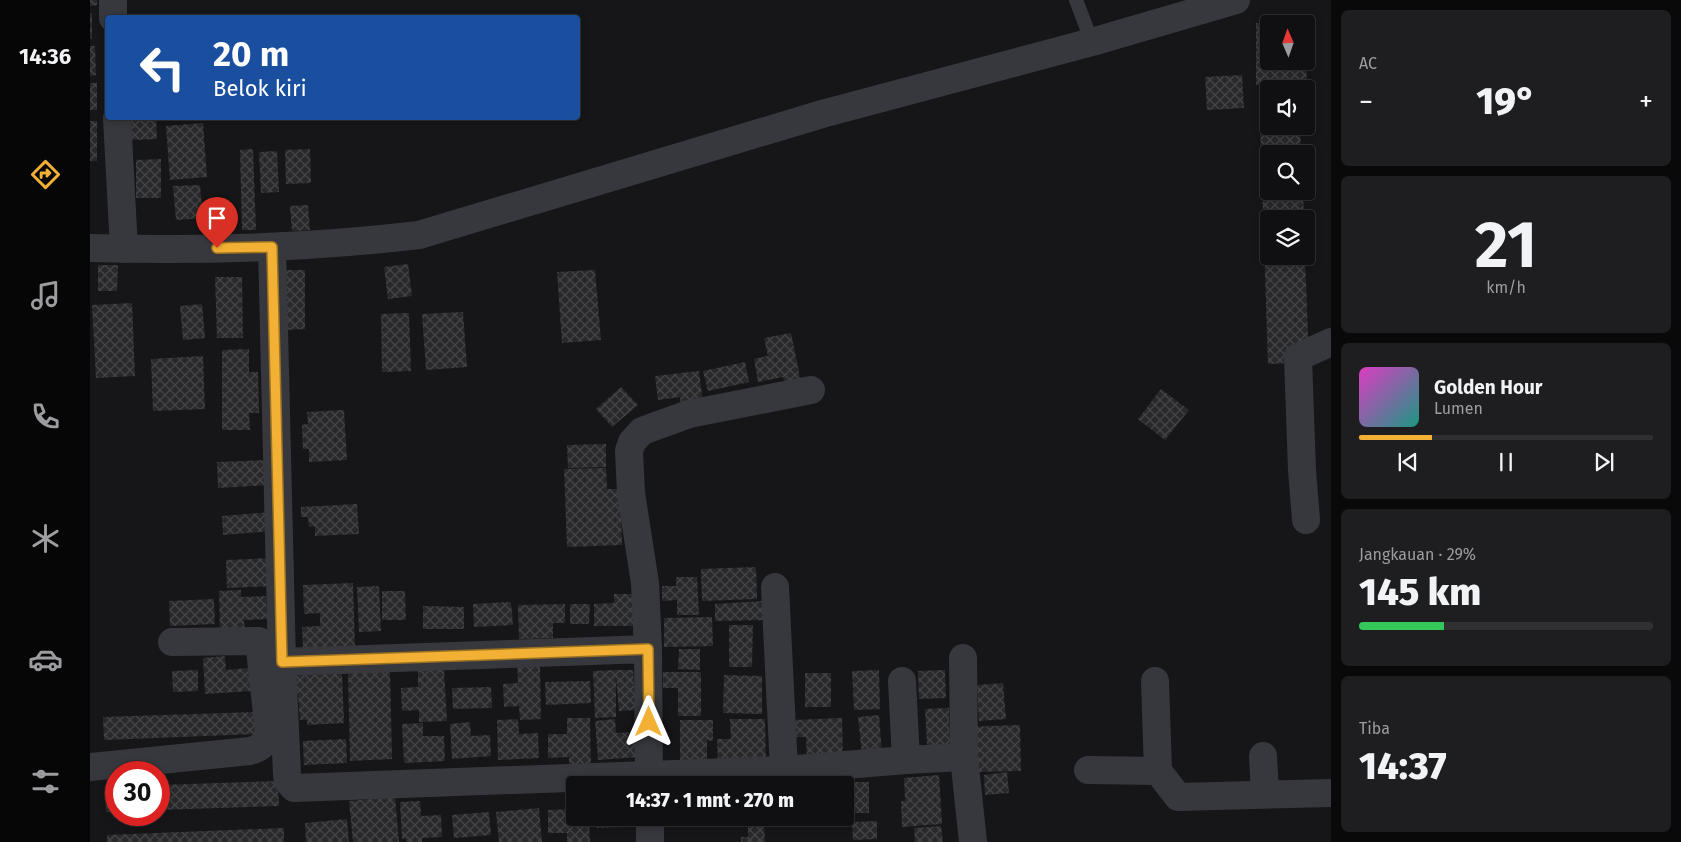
<!DOCTYPE html>
<html lang="id">
<head>
<meta charset="utf-8">
<style>
  body { margin:0; font-family:"Fira Sans",sans-serif; background:#1e1e20; color:#f1f3f6; height:100vh; display:flex; flex-direction:column; font-size:19px; white-space:nowrap }
  * { box-sizing:border-box; margin:0 }
  p { font-size:16px; color:#9c9d9f }
  .icon { flex:none; width:28px; height:28px; fill:none; stroke:currentColor; stroke-width:2; stroke-linecap:round; stroke-linejoin:round }
  .map { position:relative; flex:1; overflow:hidden }
  .drawer { display:flex; flex-direction:column; gap:10px; padding:10px; background:#09090a; width:350px }
  .drawer>* { flex:none }
  .guide { position:absolute; left:15px; top:15px; width:475px; height:105px; border-radius:5px; box-shadow:0 2px 8px #0003,0 0 0 1px #303032; background:#1a4fa0; color:#fff; overflow:hidden }
  .needle { width:32px; rotate:358deg }
  .controls { position:absolute; left:1170px; top:15px; display:grid; gap:10px }
  .controls a { display:grid; place-items:center; width:55px; height:55px; border-radius:5px; background:#101012; box-shadow:0 2px 8px #0003,0 0 0 1px #303032; font-size:25px }
  .speed { position:absolute; left:15px; top:761px; display:flex; gap:10px; font-size:25px; font-weight:700; text-align:center }
  .speed>* { display:grid; place-content:center; width:65px; height:65px; border-radius:50%; background:#101012; box-shadow:0 2px 8px #0003,0 0 0 1px #303032; line-height:1 }
  .speed .limit { border:8px solid #d22; background:#fff; color:#111 }
  .pin { position:absolute; display:grid; place-items:center; width:42px; height:42px; color:#fff; margin:-51px -21px; border-radius:50% 50% 50% 0; rotate:-45deg; box-shadow:0 0 5px #0007 }
  .pin .icon { rotate:45deg }
  .me { position:absolute; width:55px; margin:-28px; rotate:0deg; stroke-linejoin:round; filter:drop-shadow(0 0 4px #0008) }
  .turn { display:flex; align-items:center; gap:18px; height:105px; padding:0 25px; font-size:22px }
  .turn .icon { width:65px; height:65px; stroke-width:2.5 }
  .turn b { display:block; font-size:35px; line-height:42px }
  .big { font-size:38px; font-weight:800; line-height:1.1 }
  .drawer .card { flex:1; display:flex; flex-direction:column; justify-content:center; gap:8px; min-width:0; padding:0 18px; border-radius:8px; background:#1e1e20 }
  .drawer .dial { align-items:center; gap:0 }
  .dial b { font-size:65px; line-height:1 }
  .song { display:flex; align-items:center; gap:15px }
  .cover { width:60px; height:60px; border-radius:8px; background:linear-gradient(135deg,hsl(310 70% 55%),hsl(170 70% 35%)) }
  .played { height:5px; border-radius:2px; background:linear-gradient(90deg,#f2b134 25%,#303032 25%) }
  .keys { display:flex; justify-content:space-around; direction:ltr }
  .heat { display:flex; justify-content:space-between; align-items:center; font-size:28px; direction:ltr }
  .charge { height:8px; border-radius:4px; background:linear-gradient(90deg,#34c759 29%,#303032 0) }
  .trip { position:absolute; left:476px; top:776px; width:288px; height:50px; border-radius:5px; background:#101012; box-shadow:0 2px 8px #0003,0 0 0 1px #303032; font-weight:800; line-height:50px; text-align:center }
  main { display:flex; flex:1; min-height:0 }
  .tabs { display:flex; flex-direction:column; width:90px; justify-content:space-around; align-items:center; background:#060607; color:#9c9d9f }
  .tabs .icon { width:35px; height:35px }
  .tabs .on { color:#f2b134 }
  .tabs b { font-size:22px; color:#f1f3f6 }
  .map>svg:first-child { display:block }
</style>
</head>
<body>
<main>
<nav class="tabs">
<b>14:36</b>
<svg class="icon on" aria-label="directions" viewBox="0 0 24 24"><path d="M12 3l9 9-9 9-9-9zM9 14v-3h6M13 9l2 2-2 2"/></svg>
<svg class="icon" aria-label="music" viewBox="0 0 24 24"><path d="M9 18V5l10-2v13"/><circle cx="6" cy="18" r="3"/><circle cx="16" cy="16" r="3"/></svg>
<svg class="icon" aria-label="phone" viewBox="0 0 24 24"><path d="M5 4h4l2 5-3 2q2 4 5 5l2-3 5 2v4C11 20 4 13 5 4z"/></svg>
<svg class="icon" aria-label="climate" viewBox="0 0 24 24"><path d="M12 3v18M4 7l16 10M4 17L20 7"/></svg>
<svg class="icon" aria-label="car" viewBox="0 0 24 24"><path d="M5 17H2v-5l4-1 3-4h7l3 4 3 1v5h-3M9 17h6M6 11h13"/><circle cx="7" cy="17" r="2"/><circle cx="17" cy="17" r="2"/></svg>
<svg class="icon" aria-label="filters" viewBox="0 0 24 24"><path d="M4 7h16M4 17h16"/><circle cx="9" cy="7" r="2"/><circle cx="15" cy="17" r="2"/></svg>
</nav>
<div class="map">
<svg width="1241" height="842" viewBox="0 0 1241 842">
  <defs>
    <pattern id="building-cross-hatch" width="8" height="8" patternUnits="userSpaceOnUse" patternTransform="scale(1.25)"><rect width="8" height="8" fill="#29292c"/><path d="M0 0l8 8M0 8l8-8" fill="none" stroke="#454548"/></pattern>
  </defs>
  <rect width="100%" height="100%" fill="#161618"/>
  <g fill="url(#building-cross-hatch)">
    <path d="M0 0H7V5L0 6Z"/>
    <path d="M0 13H2V39L0 38Z"/>
    <path d="M1166 23H1179V61H1216L1217 86 1166 85Z"/>
    <path d="M0 46H5L6 75 0 76Z"/>
    <path d="M1152 75 1154 108 1117 110 1115 77Z"/>
    <rect x="0" y="83" width="7" height="27"/>
    <path d="M1169 94H1179V126H1210L1211 154H1179V191H1213L1214 219H1179V256H1215L1219 362 1178 364Z"/>
    <path d="M37 118H66L67 139 38 140Z"/>
    <rect x="0" y="121" width="7" height="40"/>
    <path d="M113 123 117 177 80 180 76 126Z"/>
    <path d="M163 149 166 230H152L150 150Z"/>
    <path d="M220 149 221 183 196 184 195 150Z"/>
    <path d="M187 151 189 192 171 193 169 152Z"/>
    <path d="M71 159V198H46V160Z"/>
    <path d="M110 185 113 218 86 220 83 186Z"/>
    <path d="M218 205 220 230 202 231 200 206Z"/>
    <path d="M318 264 322 296 298 299 294 267Z"/>
    <path d="M8 265H28L27 291H8Z"/>
    <path d="M194 270H215V329L195 330Z"/>
    <path d="M505 270 511 340 472 343 467 272Z"/>
    <path d="M125 277H152L153 338H127Z"/>
    <path d="M42 303 45 376 6 378 2 305Z"/>
    <path d="M112 304 115 338 93 340 90 306Z"/>
    <path d="M373 312 377 367 336 370 332 314Z"/>
    <path d="M319 313 321 371 292 372 291 314Z"/>
    <path d="M701 333 711 382 695 385 693 377 668 382 664 359 678 356 674 338Z"/>
    <path d="M159 349V372H168L169 413H159L160 430H132V350Z"/>
    <path d="M113 356 115 409 63 411 61 359Z"/>
    <path d="M655 362 659 382 618 391 613 371Z"/>
    <path d="M609 371 613 403 591 406 590 397 568 400 565 376Z"/>
    <path d="M531 387 548 405 522 427 506 409Z"/>
    <path d="M1071 389 1099 410 1075 440 1048 419Z"/>
    <path d="M254 410 257 460 219 462V449H213L212 425 218 424 217 412Z"/>
    <path d="M516 444V467L478 468 477 445Z"/>
    <path d="M178 460 179 485 128 488 127 462Z"/>
    <path d="M516 468 517 489H530L532 545 477 547 474 469Z"/>
    <path d="M267 504 269 534 225 536V526L219 527 218 517H211V507Z"/>
    <path d="M181 512 182 531 133 535 132 516Z"/>
    <path d="M185 558 186 586 137 588 136 560Z"/>
    <path d="M666 567 667 599 612 601 611 569Z"/>
    <path d="M586 577H607L609 615H587V600L572 601V586H586Z"/>
    <path d="M263 583 265 648 213 650 212 627 230 626V613L214 614 213 585Z"/>
    <path d="M289 586 291 631 269 632 267 587Z"/>
    <path d="M151 590V597L176 596 177 619 154 620 155 635 130 636 129 591Z"/>
    <path d="M292 591H315L316 620H292Z"/>
    <path d="M524 594H548V626H504V604L524 603Z"/>
    <path d="M124 599 125 624 80 626 79 601Z"/>
    <path d="M674 601V620L625 621V604Z"/>
    <path d="M421 602 423 625 384 627 383 604Z"/>
    <path d="M475 604V623H463V638L429 639 428 605Z"/>
    <path d="M480 604H500L499 624H480Z"/>
    <path d="M333 606 374 607V629H333Z"/>
    <path d="M622 617 623 646 574 647V618Z"/>
    <path d="M639 625H663L662 667H639Z"/>
    <path d="M589 649H610V670L588 669Z"/>
    <path d="M135 656 136 670 159 668 161 691 115 694 113 658Z"/>
    <path d="M450 663 451 719 430 720 429 706 414 707 413 684 428 683 427 664Z"/>
    <path d="M354 669 357 721 329 722V710L312 711 311 688 328 687V670Z"/>
    <path d="M108 670V691L83 692 82 671Z"/>
    <path d="M525 670H543L546 710 529 711 526 677V717L505 718 503 671Z"/>
    <path d="M789 670 790 709 764 710 762 671Z"/>
    <path d="M855 670 856 698 829 699 828 671Z"/>
    <path d="M300 671 302 759 260 761 258 672Z"/>
    <path d="M573 672H611V716H588V688H573Z"/>
    <path d="M252 673 254 723 217 725V720H210L208 693 204 694 203 676Z"/>
    <rect x="715" y="673" width="26" height="34"/>
    <path d="M634 675 672 676V714L633 713Z"/>
    <path d="M500 681 501 703 456 705 455 682Z"/>
    <path d="M913 683 916 719 889 721 887 685Z"/>
    <path d="M401 687 402 708 363 709 362 688Z"/>
    <path d="M859 708 860 745H837L835 709Z"/>
    <path d="M167 712 168 734 14 740 13 717Z"/>
    <path d="M789 715 792 753 772 755 768 717Z"/>
    <path d="M477 718H500L501 768 479 769V757L458 758V734H477Z"/>
    <path d="M752 718 753 760 717 761 716 737H704L703 720Z"/>
    <path d="M428 719 429 734 448 733 449 758 408 760 407 720Z"/>
    <path d="M525 719 526 733 546 732 548 757 508 760 505 721Z"/>
    <path d="M640 719H675L676 767 628 768 627 739H641Z"/>
    <path d="M590 720H623V741L617 740V763H590Z"/>
    <path d="M380 722 381 736 400 735 401 756 362 759 360 724Z"/>
    <path d="M333 723V736H354L355 761 314 763 312 724Z"/>
    <path d="M930 725 931 771 880 772 875 727Z"/>
    <path d="M256 739 257 763 214 765 213 741Z"/>
    <path d="M917 772 919 793 895 795 894 775Z"/>
    <path d="M849 775 852 824 812 827 811 801H815L814 778Z"/>
    <path d="M188 781 189 806 69 810V785Z"/>
    <rect x="755" y="782" width="24" height="31"/>
    <path d="M26 786V812H16L15 787Z"/>
    <path d="M305 797 309 842H263L259 801Z"/>
    <path d="M330 801 331 816 351 815 352 837 332 838V842H316V839H312L310 802Z"/>
    <path d="M449 808 452 842H409L406 812Z"/>
    <path d="M485 809V818H499L500 842H477V833H458V810Z"/>
    <path d="M399 812 401 835 364 838 362 815Z"/>
    <path d="M507 818H549L550 826 507 828Z"/>
    <path d="M584 818H623V819L584 821Z"/>
    <path d="M631 818H671V821L631 823Z"/>
    <path d="M257 819 259 842H216L215 823Z"/>
    <path d="M787 821V839L763 840 762 822Z"/>
    <path d="M674 825 675 842H651V837H658V826Z"/>
    <path d="M851 826 853 842H825L824 828Z"/>
    <path d="M194 828V842H17V835Z"/>
  </g>
  <g fill="none" stroke-linecap="round" stroke-linejoin="round">
    <path stroke="#37383d" stroke-width="14" d="M986 0 1002 42"/>
    <g stroke="#37383d" stroke-width="28">
      <path d="M23 0V18"/>
      <path d="M27 118 34 249"/>
      <path d="M182 247 192 662 558 649 559 785"/>
      <path d="M0 248C110 251 220 248 329 235L732 114 1002 42 1146 0"/>
      <path d="M1216 520 1212 470 1208 357 1241 342"/>
      <path d="M685 587 694 770"/>
      <path d="M558 649 555 583 541 493 539 451 542 442 552 431 599 414 721 390"/>
      <path d="M873 658 874 757 883 842"/>
      <path d="M192 662 197 774 198 781 204 788 694 770 816 760 874 757"/>
      <path d="M812 681 816 760"/>
      <path d="M1065 681 1068 771"/>
      <path d="M1173 756 1175 794"/>
      <path d="M0 767 160 751C172 748 176 743 179 731L169 641 82 642"/>
      <path d="M998 770 1068 771 1088 797 1241 793"/>
      <path d="M560 818V842"/>
    </g>
  </g>
  <g fill="none" stroke-linecap="round" stroke-linejoin="round">
    <defs>
      <path id="route" d="M127 248 182 247 192 662 558 649 559 722"/>
    </defs>
    <use href="#route" stroke="#9d7322" stroke-width="12"/>
    <use href="#route" stroke="#f2b134" stroke-width="9"/>
  </g>
</svg>
<div class="controls">
<a><svg class="needle" viewBox="-14 -14 28 28"><path d="M0-13l5 13h-10z" fill="#e53935"/><path d="M0 13l5-13h-10z" fill="#9c9d9f"/></svg></a>
<a><svg class="icon" aria-label="sound" viewBox="0 0 24 24"><path d="M4 9h4l5-4v14l-5-4H4zM17 9q2 3 0 6"/></svg></a>
<a><svg class="icon" aria-label="search" viewBox="0 0 24 24"><circle cx="10" cy="10" r="6"/><path d="M15 15l6 6"/></svg></a>
<a><svg class="icon" aria-label="layers" viewBox="0 0 24 24"><path d="M12 4l9 5-9 5-9-5zM3 14l9 5 9-5"/></svg></a>
</div>
<div class="speed"><div class="limit">30</div></div>
<div class="pin" style="left:127px;top:248px;background:#d93025"><svg class="icon" aria-label="arrive" viewBox="0 0 24 24"><path d="M6 21V4h12l-3 4 3 4H6"/></svg></div>
<svg class="me" style="left:559px;top:722px" viewBox="-20 -20 40 40"><path d="M0-17L14 15 0 8-14 15z" fill="#f2b134" stroke="#fff" stroke-width="4"/></svg>
<div class="trip">14:37 · 1 mnt · 270 m</div>
<div class="guide">
<div class="turn"><svg class="icon" aria-label="left" viewBox="0 0 24 24"><path d="M17 20v-9H6M10 6l-5 5 5 5"/></svg><div><b>20 m</b>Belok kiri</div></div>
</div>
</div>
<section class="drawer">
<div class="card"><p>AC</p>
<div class="heat"><a>−</a><b class="big">19°</b><a>+</a></div>
</div>
<div class="card dial"><b>21</b><p>km/h</p></div>
<div class="card">
<div class="song"><i class="cover"></i><div><b>Golden Hour</b><p>Lumen</p></div></div>
<div class="played"></div>
<div class="keys"><svg class="icon" aria-label="previous" viewBox="0 0 24 24"><path d="M18 5L8 12l10 7zM5 5v14"/></svg><svg class="icon" aria-label="pause" viewBox="0 0 24 24"><path d="M8 5v14M16 5v14"/></svg><svg class="icon" aria-label="next" viewBox="0 0 24 24"><path d="M6 5l10 7-10 7zM19 5v14"/></svg></div>
</div>
<div class="card"><p>Jangkauan · 29%</p><b class="big">145 km</b><div class="charge"></div></div>
<div class="card"><p>Tiba</p><b class="big">14:37</b></div>
</section>
</main>
</body>
</html>
